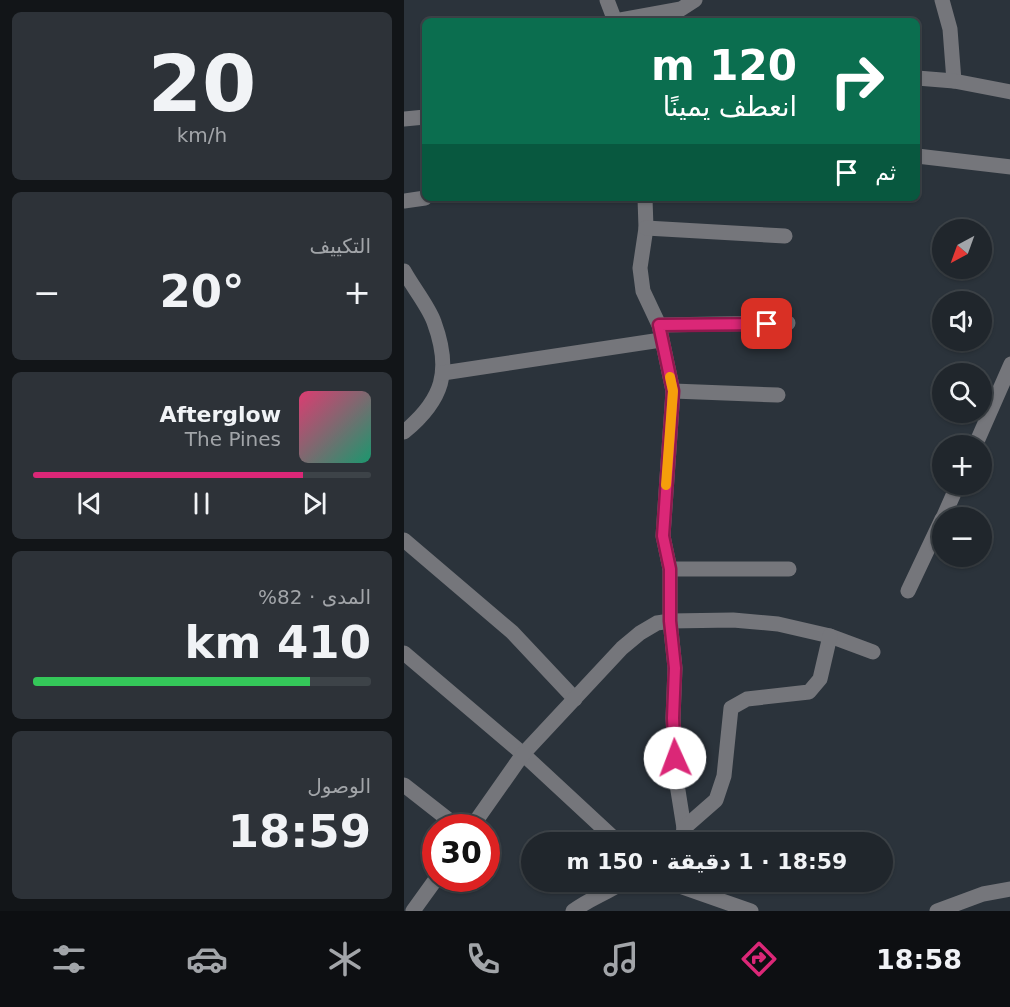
<!DOCTYPE html>
<html lang="ar">
<head>
<meta charset="utf-8">
<style>
  body { margin:0; font-family:"DejaVu Sans","Noto Naskh Arabic",sans-serif; background:#2d3238; color:#f1f3f6; direction:rtl; height:100vh; display:flex; flex-direction:column; font-size:22px; white-space:nowrap }
  * { box-sizing:border-box; margin:0 }
  p { font-size:20px; color:#a2a5a9 }
  .icon { flex:none; width:33px; height:33px; fill:none; stroke:currentColor; stroke-width:2; stroke-linecap:round; stroke-linejoin:round }
  .map { position:relative; flex:1; overflow:hidden; direction:ltr }
  .panel { display:flex; flex-direction:column; gap:12px; padding:12px; background:#121518; width:404px }
  .panel>* { flex:none }
  .hud { position:absolute; left:18px; top:18px; width:498px; height:183px; border-radius:9px; box-shadow:0 2px 4px #0004,0 0 0 2px #3d4348; direction:rtl; background:#0b6e4f; color:#fff; overflow:hidden }
  .needle { width:39px; rotate:221deg }
  .controls { position:absolute; left:528px; top:219px; display:grid; gap:12px }
  .controls a { display:grid; place-items:center; width:60px; height:60px; border-radius:50%; background:#20262c; box-shadow:0 2px 4px #0004,0 0 0 2px #3d4348; font-size:30px }
  .speed { position:absolute; left:18px; top:814px; display:flex; gap:12px; font-size:30px; font-weight:700; text-align:center }
  .speed>* { display:grid; place-content:center; width:78px; height:78px; border-radius:50%; background:#20262c; box-shadow:0 2px 4px #0004,0 0 0 2px #3d4348; line-height:1 }
  .speed .limit { border:9px solid #d22; background:#fff; color:#111 }
  .pin { position:absolute; display:grid; place-items:center; width:51px; height:51px; color:#fff; margin:-26px; border-radius:12px; box-shadow:0 3px 9px #0006 }
  .me { position:absolute; width:66px; margin:-33px; rotate:358deg; stroke-linejoin:round; filter:drop-shadow(0 0 4px #0008) }
  .turn { display:flex; align-items:center; gap:21px; height:126px; padding:0 24px; font-size:27px }
  .turn .icon { width:78px; height:78px; stroke-width:2.5 }
  .turn b { display:block; font-size:42px; line-height:51px }
  .then { display:flex; align-items:center; height:57px; padding:0 24px; background:#0003; gap:12px; font-size:22px }
  .big { font-size:45px; font-weight:700; line-height:1.1 }
  .panel .tile { flex:1; display:flex; flex-direction:column; justify-content:center; gap:9px; min-width:0; padding:0 21px; border-radius:9px; background:#2d3238 }
  .panel .dial { align-items:center; gap:0 }
  .dial b { font-size:78px; line-height:1 }
  .song { display:flex; align-items:center; gap:18px }
  .cover { width:72px; height:72px; border-radius:9px; background:linear-gradient(135deg,hsl(340 70% 55%),hsl(160 70% 35%)) }
  .played { height:6px; border-radius:3px; background:linear-gradient(90deg,#db2777 80%,#3d4348 80%) }
  .keys { display:flex; justify-content:space-around; direction:ltr }
  .heat { display:flex; justify-content:space-between; align-items:center; font-size:33px; direction:ltr }
  .charge { height:9px; border-radius:4px; background:linear-gradient(90deg,#34c759 82%,#3d4348 0) }
  .trip { position:absolute; left:117px; top:832px; width:372px; height:60px; border-radius:30px; background:#20262c; box-shadow:0 2px 4px #0004,0 0 0 2px #3d4348; font-weight:700; line-height:60px; text-align:center; direction:rtl }
  .menu { display:flex; height:96px; justify-content:space-around; align-items:center; background:#0d0f12; color:#a2a5a9 }
  .menu .icon { width:42px; height:42px }
  .menu .active { color:#db2777 }
  .menu b { font-size:27px; color:#f1f3f6 }
  main { display:flex; flex:1; min-height:0 }
  .map>svg:first-child { display:block }
</style>
</head>
<body>
<main>
<div class="map">
<svg width="607" height="911" viewBox="0 0 607 911">
  <rect width="100%" height="100%" fill="#2b333b"/>
  <g fill="none" stroke-linecap="round" stroke-linejoin="round">
    <g stroke="#75767b" stroke-width="15">
      <path d="M203 0 211 21"/>
      <path d="M538 0 546 29 550 81"/>
      <path d="M211 21 277 9 291 0"/>
      <path d="M513 78 550 81 607 92"/>
      <path d="M0 119 21 117"/>
      <path d="M513 156 607 167"/>
      <path d="M241 198 242 228 236 268 239 291 255 325 269 391 259 536 266 569V621L271 668 269 718 272 778 280 828 279 834 272 843"/>
      <path d="M0 201 21 198"/>
      <path d="M242 228 381 236"/>
      <path d="M0 271C8 286 25 307 30 322 48 371 39 400 0 432"/>
      <path d="M255 325 384 323"/>
      <path d="M39 373 257 340"/>
      <path d="M269 391 374 395"/>
      <path d="M571 446 607 364"/>
      <path d="M539 518 554 484"/>
      <path d="M0 540 108 632 171 699"/>
      <path d="M266 569H385"/>
      <path d="M504 591 538 519"/>
      <path d="M0 653 119 754 215 843"/>
      <path d="M0 785 55 828"/>
      <path d="M67 828 119 754 218 648 236 633 253 623 266 621 329 620 374 624 426 636 469 652"/>
      <path d="M280 828 312 800 320 776 327 708 343 699 405 692 416 679 426 636"/>
      <path d="M264 882 347 911"/>
      <path d="M9 911 32 879"/>
      <path d="M169 911C185 899 203 893 219 882"/>
      <path d="M533 911 579 894 607 889"/>
    </g>
  </g>
  <g fill="none" stroke-linecap="round" stroke-linejoin="round">
    <defs>
      <path id="route" d="M271 758 269 718 271 668 266 621V569L259 536 269 391 255 325 363 324"/>
    </defs>
    <use href="#route" stroke="#8e194d" stroke-width="15"/>
    <use href="#route" stroke="#db2777" stroke-width="10"/>
    <path stroke="#f59e0b" stroke-width="10" d="M262 485 269 391 266 377"/>
  </g>
</svg>
<div class="controls">
<a><svg class="needle" viewBox="-14 -14 28 28"><path d="M0-13l5 13h-10z" fill="#e53935"/><path d="M0 13l5-13h-10z" fill="#a2a5a9"/></svg></a>
<a><svg class="icon" aria-label="sound" viewBox="0 0 24 24"><path d="M4 9h4l5-4v14l-5-4H4zM17 9q2 3 0 6"/></svg></a>
<a><svg class="icon" aria-label="search" viewBox="0 0 24 24"><circle cx="10" cy="10" r="6"/><path d="M15 15l6 6"/></svg></a>
<a>+</a>
<a>−</a>
</div>
<div class="speed"><div class="limit">30</div></div>
<div class="pin" style="left:363px;top:324px;background:#d93025"><svg class="icon" aria-label="arrive" viewBox="0 0 24 24"><path d="M6 21V4h12l-3 4 3 4H6"/></svg></div>
<svg class="me" style="left:271px;top:758px" viewBox="-20 -20 40 40"><circle r="19" fill="#fff"/><path d="M0-13L10 11 0 6-10 11z" fill="#db2777"/></svg>
<div class="trip">18:59 · 1 دقيقة · 150 m</div>
<div class="hud">
<div class="turn"><svg class="icon" aria-label="right" viewBox="0 0 24 24"><path d="M7 20v-9h11M14 6l5 5-5 5"/></svg><div><b>120 m</b>انعطف يمينًا</div></div>
<div class="then">ثم<svg class="icon" aria-label="arrive" viewBox="0 0 24 24"><path d="M6 21V4h12l-3 4 3 4H6"/></svg></div>
</div>
</div>
<section class="panel">
<div class="tile dial"><b>20</b><p>km/h</p></div>
<div class="tile"><p>التكييف</p>
<div class="heat"><a>−</a><b class="big">20°</b><a>+</a></div>
</div>
<div class="tile">
<div class="song"><i class="cover"></i><div><b>Afterglow</b><p>The Pines</p></div></div>
<div class="played"></div>
<div class="keys"><svg class="icon" aria-label="previous" viewBox="0 0 24 24"><path d="M18 5L8 12l10 7zM5 5v14"/></svg><svg class="icon" aria-label="pause" viewBox="0 0 24 24"><path d="M8 5v14M16 5v14"/></svg><svg class="icon" aria-label="next" viewBox="0 0 24 24"><path d="M6 5l10 7-10 7zM19 5v14"/></svg></div>
</div>
<div class="tile"><p>المدى · 82%</p><b class="big">410 km</b><div class="charge"></div></div>
<div class="tile"><p>الوصول</p><b class="big">18:59</b></div>
</section>
</main>
<nav class="menu">
<b>18:58</b>
<svg class="icon active" aria-label="directions" viewBox="0 0 24 24"><path d="M12 3l9 9-9 9-9-9zM9 14v-3h6M13 9l2 2-2 2"/></svg>
<svg class="icon" aria-label="music" viewBox="0 0 24 24"><path d="M9 18V5l10-2v13"/><circle cx="6" cy="18" r="3"/><circle cx="16" cy="16" r="3"/></svg>
<svg class="icon" aria-label="phone" viewBox="0 0 24 24"><path d="M5 4h4l2 5-3 2q2 4 5 5l2-3 5 2v4C11 20 4 13 5 4z"/></svg>
<svg class="icon" aria-label="climate" viewBox="0 0 24 24"><path d="M12 3v18M4 7l16 10M4 17L20 7"/></svg>
<svg class="icon" aria-label="car" viewBox="0 0 24 24"><path d="M5 17H2v-5l4-1 3-4h7l3 4 3 1v5h-3M9 17h6M6 11h13"/><circle cx="7" cy="17" r="2"/><circle cx="17" cy="17" r="2"/></svg>
<svg class="icon" aria-label="filters" viewBox="0 0 24 24"><path d="M4 7h16M4 17h16"/><circle cx="9" cy="7" r="2"/><circle cx="15" cy="17" r="2"/></svg>
</nav>
</body>
</html>
